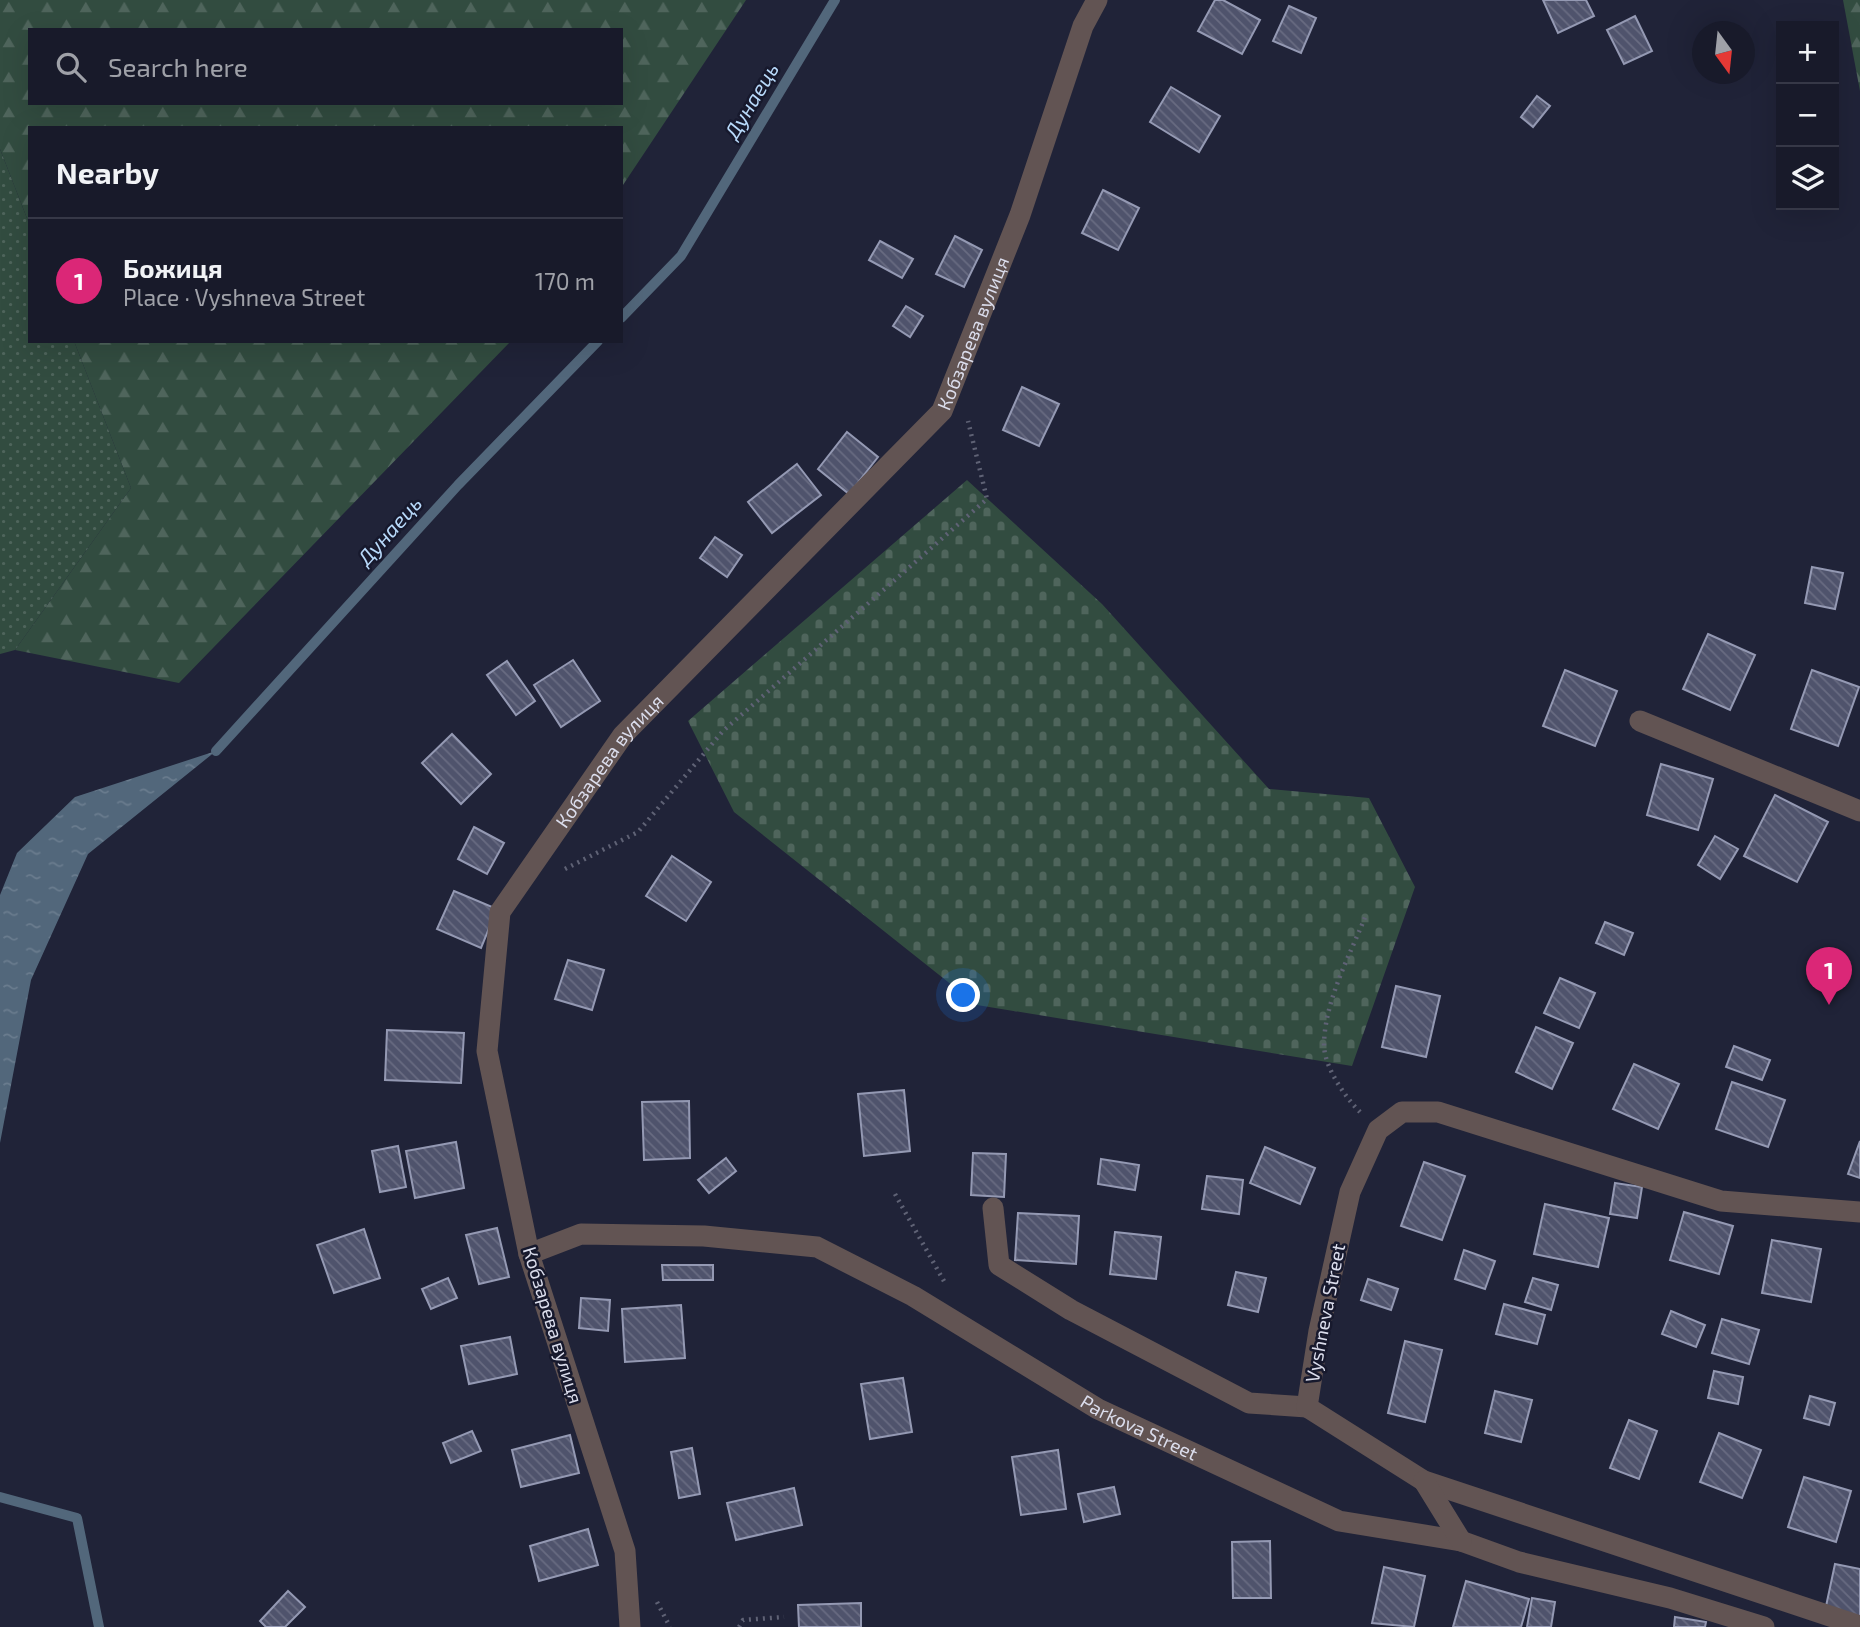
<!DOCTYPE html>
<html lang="en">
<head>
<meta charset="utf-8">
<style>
  :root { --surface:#181a2a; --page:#212332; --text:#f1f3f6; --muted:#9fa1a8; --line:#363847; --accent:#db2777 }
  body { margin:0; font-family:"Exo 2",sans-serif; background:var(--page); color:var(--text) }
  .controls { position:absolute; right:21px; top:21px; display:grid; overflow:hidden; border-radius:0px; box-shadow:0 7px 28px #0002 }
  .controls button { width:63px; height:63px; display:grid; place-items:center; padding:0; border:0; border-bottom:2px solid var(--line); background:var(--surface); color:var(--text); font:35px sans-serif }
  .compass { position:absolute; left:1692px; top:21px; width:63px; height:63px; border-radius:50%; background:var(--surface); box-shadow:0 7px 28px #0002; rotate:165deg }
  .you { position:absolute; left:964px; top:996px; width:24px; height:24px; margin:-18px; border:5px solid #fff; border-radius:50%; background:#1a73e8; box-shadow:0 0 0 10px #1a73e833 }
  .badge { display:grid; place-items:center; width:46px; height:46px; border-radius:50%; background:var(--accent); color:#fff; font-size:23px; font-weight:700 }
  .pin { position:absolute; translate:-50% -58px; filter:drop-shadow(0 2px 4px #0008) }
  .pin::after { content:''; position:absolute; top:37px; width:24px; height:21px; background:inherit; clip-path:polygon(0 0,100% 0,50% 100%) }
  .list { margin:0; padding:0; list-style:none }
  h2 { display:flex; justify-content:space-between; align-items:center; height:91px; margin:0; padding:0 28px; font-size:30px }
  h2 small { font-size:23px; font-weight:400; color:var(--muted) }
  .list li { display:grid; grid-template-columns:46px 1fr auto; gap:21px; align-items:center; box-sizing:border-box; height:126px; padding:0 28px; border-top:2px solid var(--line) }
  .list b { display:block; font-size:26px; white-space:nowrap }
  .list p { margin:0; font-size:23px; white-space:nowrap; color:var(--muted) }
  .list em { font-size:23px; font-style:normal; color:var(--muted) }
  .icon { flex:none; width:38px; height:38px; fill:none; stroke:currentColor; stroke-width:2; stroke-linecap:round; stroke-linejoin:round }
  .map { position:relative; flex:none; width:1860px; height:1627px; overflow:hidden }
  .search { position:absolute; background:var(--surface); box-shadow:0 7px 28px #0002; left:28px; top:28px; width:595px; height:77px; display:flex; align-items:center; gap:18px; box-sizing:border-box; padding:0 24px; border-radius:0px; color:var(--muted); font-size:26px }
  .panel { position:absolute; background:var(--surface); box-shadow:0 7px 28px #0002; left:28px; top:126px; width:595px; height:217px; border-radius:0px }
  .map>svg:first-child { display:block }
</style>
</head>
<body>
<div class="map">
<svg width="1860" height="1627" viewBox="0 0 1860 1627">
  <defs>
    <pattern id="forest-firs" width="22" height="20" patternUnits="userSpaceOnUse" patternTransform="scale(1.75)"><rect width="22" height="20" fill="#324c40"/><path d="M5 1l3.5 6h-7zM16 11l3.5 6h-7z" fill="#4f655c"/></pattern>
    <pattern id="cemetery-stones" width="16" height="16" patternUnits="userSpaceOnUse" patternTransform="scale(1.75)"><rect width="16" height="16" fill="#324c40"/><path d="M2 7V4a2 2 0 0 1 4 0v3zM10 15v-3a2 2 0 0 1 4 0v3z" fill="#4f655c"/></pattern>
    <pattern id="garden-dots" width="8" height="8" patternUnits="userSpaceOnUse" patternTransform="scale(1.75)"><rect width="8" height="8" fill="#324c40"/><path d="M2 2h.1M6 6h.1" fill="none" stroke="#4f655c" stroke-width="1.8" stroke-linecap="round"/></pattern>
    <pattern id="water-ripples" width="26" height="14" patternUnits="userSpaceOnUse" patternTransform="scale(1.75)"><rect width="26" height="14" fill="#52677b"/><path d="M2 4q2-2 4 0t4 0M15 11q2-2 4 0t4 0" fill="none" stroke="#6a7c8e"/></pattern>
    <pattern id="building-back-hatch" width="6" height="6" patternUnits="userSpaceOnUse" patternTransform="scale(1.75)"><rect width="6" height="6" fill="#4f536c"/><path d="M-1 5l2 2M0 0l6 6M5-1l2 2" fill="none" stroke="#686b81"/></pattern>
  </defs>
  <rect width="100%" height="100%" fill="#202338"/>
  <!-- forest -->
  <g fill="url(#forest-firs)" fill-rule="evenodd">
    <path d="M0,0H746L621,188V128H30V226L0,149ZM30,30H621V103H30Z"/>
    <polygon points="1843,0 1860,0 1860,91"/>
    <polygon points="74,341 511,341 179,683 15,650 131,488"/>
  </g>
  <!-- cemetery -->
  <polygon fill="url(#cemetery-stones)" points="967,480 1102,604 1269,789 1369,798 1415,887 1352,1066 977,1005 734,812 688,721"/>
  <!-- garden -->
  <polygon fill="url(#garden-dots)" points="0,149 30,226 30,341 74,341 131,488 15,650 0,654"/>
  <!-- water -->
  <polygon fill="url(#water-ripples)" points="216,751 88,854 31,980 0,1143 0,895 17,853 75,797"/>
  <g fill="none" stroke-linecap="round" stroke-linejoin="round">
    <!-- stream -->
    <g stroke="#52677b" stroke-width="10">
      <polyline points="621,318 681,256 835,0"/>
      <polyline points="216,751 458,485 598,341"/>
      <polyline points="0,1497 77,1518 99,1627"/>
    </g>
  </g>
  <!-- building -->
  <g fill="url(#building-back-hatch)" stroke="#9499b3" stroke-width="2">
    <polygon points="1215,0 1223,0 1260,20 1242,54 1198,31"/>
    <polygon points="1543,0 1586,0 1594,16 1558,33"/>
    <polygon points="1289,6 1316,18 1301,53 1273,41"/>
    <polygon points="1635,16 1652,51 1624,64 1607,30"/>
    <polygon points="1171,87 1220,116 1199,152 1150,122"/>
    <polygon points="1537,96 1550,106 1533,127 1521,117"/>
    <polygon points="1103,190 1139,208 1118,250 1082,233"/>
    <polygon points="955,236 982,250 964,287 936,274"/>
    <polygon points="880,241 913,259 902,278 869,260"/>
    <polygon points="906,306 923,316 910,337 893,326"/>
    <polygon points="1022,387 1059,404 1039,446 1003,430"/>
    <polygon points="847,432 878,457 849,494 818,469"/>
    <polygon points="797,464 821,495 772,533 748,502"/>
    <polygon points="715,537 742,555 727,577 700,558"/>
    <polygon points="1812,567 1843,573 1835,609 1805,603"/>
    <polygon points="1708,634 1755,655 1730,710 1683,689"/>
    <polygon points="573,660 600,701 561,727 534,685"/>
    <polygon points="507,661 535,701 516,715 487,675"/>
    <polygon points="1565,670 1617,691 1595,746 1543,726"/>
    <polygon points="1812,670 1859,687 1838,746 1791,729"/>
    <polygon points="452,734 491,774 461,804 422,763"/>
    <polygon points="1661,764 1713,779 1698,830 1647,815"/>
    <polygon points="1775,795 1828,822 1797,882 1744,856"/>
    <polygon points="474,827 504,843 487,874 458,859"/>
    <polygon points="1715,836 1738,849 1720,879 1698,865"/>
    <polygon points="672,856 711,882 686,921 646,896"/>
    <polygon points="454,891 497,909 481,948 437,929"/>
    <polygon points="1605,922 1633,933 1624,955 1596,943"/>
    <polygon points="568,960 604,970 592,1010 555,999"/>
    <polygon points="1560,978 1595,993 1579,1028 1544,1013"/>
    <polygon points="1396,986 1440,996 1426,1057 1382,1047"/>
    <polygon points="1536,1027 1573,1043 1552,1089 1516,1072"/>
    <polygon points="387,1030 464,1033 461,1083 385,1080"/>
    <polygon points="1734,1046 1770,1060 1762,1080 1726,1067"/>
    <polygon points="1634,1064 1679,1084 1658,1129 1613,1109"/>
    <polygon points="1732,1082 1785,1100 1768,1147 1716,1129"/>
    <polygon points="904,1090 910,1151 864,1156 858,1094"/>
    <polygon points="689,1101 690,1158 644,1160 642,1102"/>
    <polygon points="1860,1141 1860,1178 1848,1174"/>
    <polygon points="456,1142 464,1188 415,1198 406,1151"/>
    <polygon points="398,1146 406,1187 380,1192 372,1151"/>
    <polygon points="1265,1147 1315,1168 1300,1204 1250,1183"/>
    <polygon points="973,1153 1006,1154 1004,1197 971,1195"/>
    <polygon points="726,1158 736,1171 709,1193 698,1180"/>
    <polygon points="1101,1159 1139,1165 1135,1190 1098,1184"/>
    <polygon points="1424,1162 1465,1176 1442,1240 1401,1226"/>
    <polygon points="1207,1176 1243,1180 1239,1214 1202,1209"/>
    <polygon points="1615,1183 1642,1187 1637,1218 1610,1214"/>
    <polygon points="1545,1204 1609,1218 1598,1267 1534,1254"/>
    <polygon points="1684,1212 1733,1226 1719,1274 1670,1260"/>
    <polygon points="1018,1213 1079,1216 1076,1264 1015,1260"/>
    <polygon points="497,1228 509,1277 479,1284 466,1235"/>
    <polygon points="364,1229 380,1278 334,1293 317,1245"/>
    <polygon points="1115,1232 1161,1237 1156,1279 1110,1274"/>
    <polygon points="1772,1240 1821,1249 1811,1302 1762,1293"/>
    <polygon points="1464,1250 1495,1261 1485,1289 1455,1279"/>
    <polygon points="662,1265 713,1265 713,1280 663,1280"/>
    <polygon points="1236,1272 1266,1278 1258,1312 1228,1305"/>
    <polygon points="448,1278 457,1298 431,1309 422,1289"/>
    <polygon points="1533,1278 1558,1285 1551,1310 1525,1302"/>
    <polygon points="1368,1279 1398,1289 1391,1310 1361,1300"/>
    <polygon points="581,1298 610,1300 608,1331 579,1328"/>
    <polygon points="1504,1304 1545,1315 1537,1344 1496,1334"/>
    <polygon points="681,1305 685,1358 625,1362 622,1309"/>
    <polygon points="1671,1311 1705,1325 1696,1347 1662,1334"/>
    <polygon points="1722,1319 1759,1330 1749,1364 1712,1353"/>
    <polygon points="510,1337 517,1374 469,1384 461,1346"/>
    <polygon points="1405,1341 1442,1350 1425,1422 1388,1413"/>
    <polygon points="1714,1371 1743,1377 1738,1404 1708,1398"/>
    <polygon points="903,1378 912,1432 870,1439 861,1384"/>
    <polygon points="1495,1391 1532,1400 1521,1442 1485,1433"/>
    <polygon points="1810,1396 1835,1403 1829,1425 1804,1418"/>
    <polygon points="1629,1420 1657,1431 1639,1479 1610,1468"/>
    <polygon points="472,1431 481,1451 451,1463 443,1443"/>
    <polygon points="1719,1433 1761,1450 1742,1498 1700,1482"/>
    <polygon points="570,1435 579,1473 521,1487 512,1450"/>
    <polygon points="692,1448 700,1494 679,1498 671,1452"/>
    <polygon points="1058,1450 1066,1509 1021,1515 1012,1457"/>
    <polygon points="1804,1477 1851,1491 1836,1542 1788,1527"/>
    <polygon points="1114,1487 1120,1514 1084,1522 1078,1494"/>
    <polygon points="794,1488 802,1525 736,1540 727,1503"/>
    <polygon points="588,1529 598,1565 539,1581 530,1546"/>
    <polygon points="1270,1541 1271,1598 1233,1598 1232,1542"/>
    <polygon points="1835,1564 1860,1569 1860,1619 1825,1611"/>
    <polygon points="1384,1567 1425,1576 1414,1627 1372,1623"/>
    <polygon points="1466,1581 1529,1599 1521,1627 1453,1627"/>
    <polygon points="288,1591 305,1607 285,1627 266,1627 260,1621"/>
    <polygon points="1532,1598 1555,1602 1551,1627 1527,1627"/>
    <polygon points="861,1603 861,1627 799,1627 798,1605"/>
    <polygon points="1675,1617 1706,1622 1705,1627 1674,1627"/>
  </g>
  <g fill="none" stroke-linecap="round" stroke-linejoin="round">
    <!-- path -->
    <g stroke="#5f6275" stroke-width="4.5" stroke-dasharray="2 5" stroke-linecap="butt">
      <polyline points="565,869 638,832 723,731 987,499 968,421"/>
      <path d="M1360,1112C1345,1097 1325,1068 1324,1046C1324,1002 1350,955 1366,915"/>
      <polyline points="895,1194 945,1283"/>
      <polyline points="657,1602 670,1627"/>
      <polyline points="739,1627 743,1620 784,1617"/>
    </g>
    <!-- lane -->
    <polyline stroke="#625453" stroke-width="21" points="993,1208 999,1265 1071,1310 1249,1403 1307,1407"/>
    <!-- street -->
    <g stroke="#625453" stroke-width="21">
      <polyline points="1640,721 1860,811"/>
      <polyline points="1860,1212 1721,1201 1438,1112 1402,1112 1378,1130 1350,1192 1319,1331 1307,1407 1424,1481 1860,1626"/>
      <path id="s1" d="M529,1254L581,1234L704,1236L817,1247L913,1296L1098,1409L1339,1521L1461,1541L1519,1562L1670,1598L1764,1627"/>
      <polyline points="1424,1481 1461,1541"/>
      <path id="s2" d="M630,1627L625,1551L529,1254L487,1051L500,912L623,735L942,411L1020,215L1083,26L1097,0"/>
    </g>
  </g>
  <g text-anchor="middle" stroke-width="5" stroke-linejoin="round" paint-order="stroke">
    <!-- street labels -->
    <g font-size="19" fill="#dbddec" stroke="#17192d">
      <text dy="7" stroke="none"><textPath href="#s2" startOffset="1489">Кобзарева вулиця</textPath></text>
      <text dy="7" stroke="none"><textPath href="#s2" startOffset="922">Кобзарева вулиця</textPath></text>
      <text transform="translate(1325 1313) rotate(-79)" y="7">Vyshneva Street</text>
      <text transform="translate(553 1325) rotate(73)" y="7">Кобзарева вулиця</text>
      <text dy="7" stroke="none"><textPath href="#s1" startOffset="662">Parkova Street</textPath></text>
    </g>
    <!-- water labels -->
    <g font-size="21" font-style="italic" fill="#b8d9fa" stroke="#17192d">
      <text transform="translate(752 101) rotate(-59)" y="7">Дунаець</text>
      <text transform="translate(390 531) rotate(-48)" y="7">Дунаець</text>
    </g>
  </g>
</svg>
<div class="controls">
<button>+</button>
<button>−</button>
<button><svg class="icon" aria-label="layers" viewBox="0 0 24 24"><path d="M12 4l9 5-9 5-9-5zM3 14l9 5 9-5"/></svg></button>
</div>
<svg class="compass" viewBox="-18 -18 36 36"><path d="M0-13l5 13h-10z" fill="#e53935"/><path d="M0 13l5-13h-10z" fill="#9fa1a8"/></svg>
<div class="you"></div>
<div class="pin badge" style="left:1829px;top:1005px">1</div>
<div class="search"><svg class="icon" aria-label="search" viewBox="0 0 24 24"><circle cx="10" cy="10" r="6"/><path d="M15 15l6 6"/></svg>Search here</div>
<section class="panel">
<h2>Nearby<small></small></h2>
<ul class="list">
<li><span class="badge">1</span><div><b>Божиця</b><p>Place · Vyshneva Street</p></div><em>170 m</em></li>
</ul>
</section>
</div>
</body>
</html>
